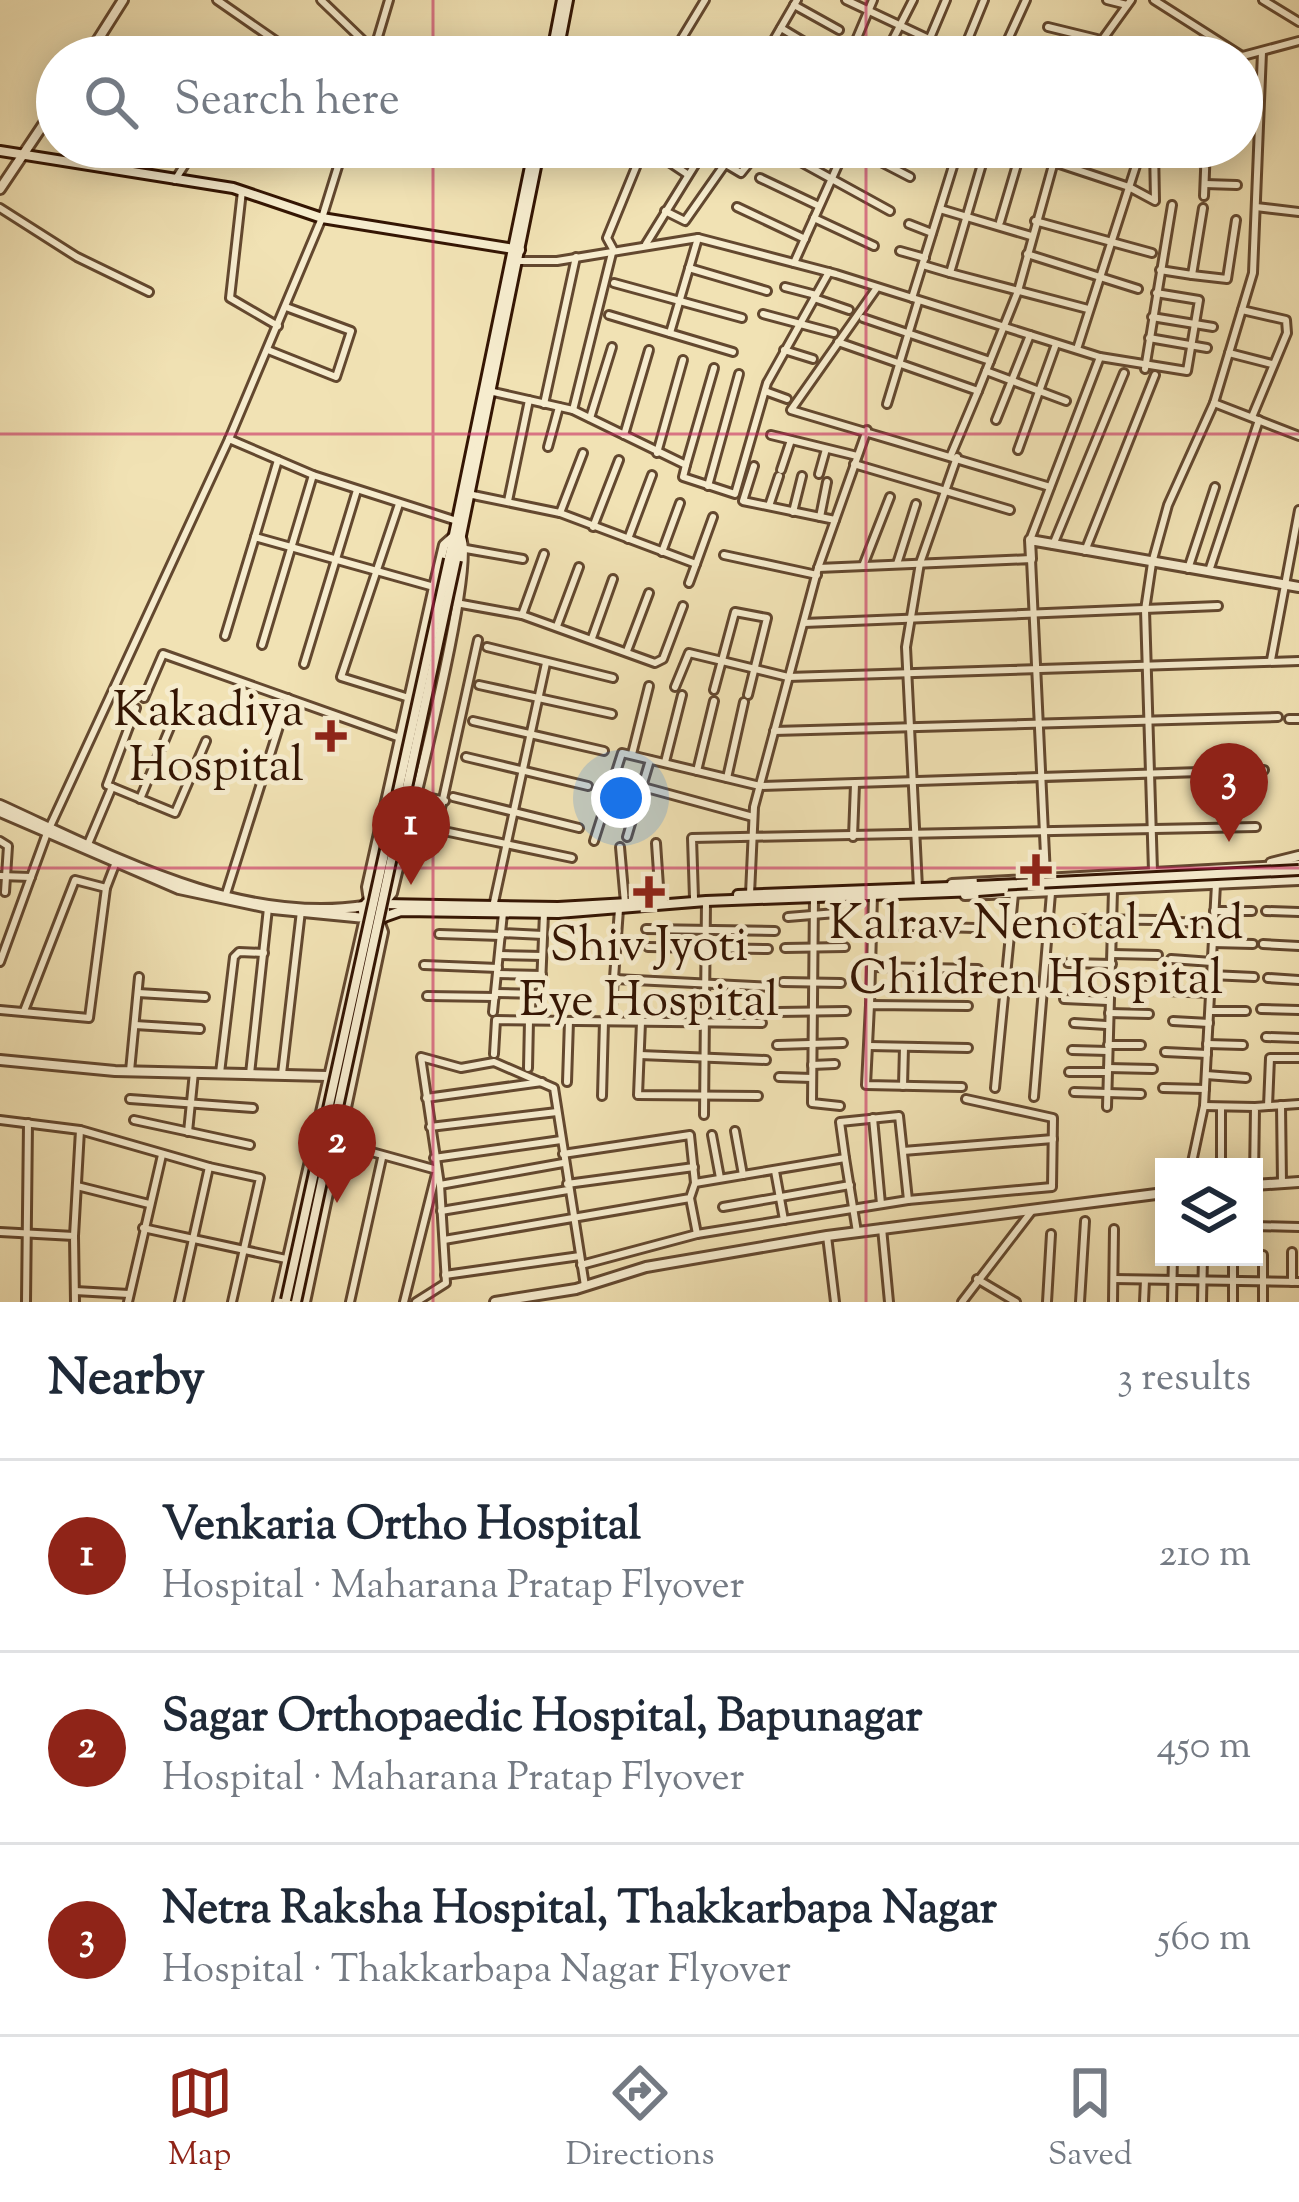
<!DOCTYPE html>
<html lang="en">
<head>
<meta charset="utf-8">
<style>
  :root { --surface:#fff; --page:#f6f6f7; --text:#1f2937; --muted:#747a83; --line:#e0e1e3; --accent:#8f2418 }
  body { margin:0; font-family:"Sorts Mill Goudy",serif; background:var(--page); color:var(--text) }
  .controls { position:absolute; right:36px; bottom:36px; display:grid; overflow:hidden; border-radius:0px; box-shadow:0 6px 30px #0003 }
  .controls button { width:108px; height:108px; display:grid; place-items:center; padding:0; border:0; border-bottom:3px solid var(--line); background:var(--surface); color:var(--text); font:60px sans-serif }
  .you { position:absolute; left:621px; top:798px; width:42px; height:42px; margin:-30px; border:9px solid #fff; border-radius:50%; background:#1a73e8; box-shadow:0 0 0 18px #1a73e833 }
  .badge { display:grid; place-items:center; width:78px; height:78px; border-radius:50%; background:var(--accent); color:#fff; font-size:39px; font-weight:700 }
  .pin { position:absolute; translate:-50% -99px; filter:drop-shadow(0 3px 6px #0008) }
  .pin::after { content:''; position:absolute; top:63px; width:42px; height:36px; background:inherit; clip-path:polygon(0 0,100% 0,50% 100%) }
  .list { margin:0; padding:0; list-style:none }
  h2 { display:flex; justify-content:space-between; align-items:center; height:156px; margin:0; padding:0 48px; font-size:51px }
  h2 small { font-size:39px; font-weight:400; color:var(--muted) }
  .list li { display:grid; grid-template-columns:78px 1fr auto; gap:36px; align-items:center; box-sizing:border-box; height:192px; padding:0 48px; border-top:3px solid var(--line) }
  .list b { display:block; font-size:45px; white-space:nowrap }
  .list p { margin:0; font-size:39px; white-space:nowrap; color:var(--muted) }
  .list em { font-size:39px; font-style:normal; color:var(--muted) }
  .icon { flex:none; width:66px; height:66px; fill:none; stroke:currentColor; stroke-width:2; stroke-linecap:round; stroke-linejoin:round }
  .map { position:relative; flex:none; width:1299px; height:1302px; overflow:hidden }
  .search { position:absolute; background:var(--surface); box-shadow:0 6px 30px #0003; left:36px; right:36px; top:36px; height:132px; display:flex; align-items:center; gap:30px; box-sizing:border-box; padding:0 42px; border-radius:66px; color:var(--muted); font-size:45px }
  .sheet { height:732px; background:var(--surface) }
  nav { display:flex; justify-content:space-around; align-items:center; box-sizing:border-box; height:168px; border-top:3px solid var(--line); background:var(--surface); font-size:33px; color:var(--muted) }
  nav a { display:grid; justify-items:center; gap:6px }
  nav .on { color:var(--accent) }
  .map>svg:first-child { display:block }
</style>
</head>
<body>
<div class="map">
<svg width="1299" height="1302" viewBox="0 0 1299 1302">
  <rect width="100%" height="100%" fill="#f1e2b4"/>
  <filter id="stains"><feTurbulence type="fractalNoise" baseFrequency=".00167" numOctaves="4"/><feColorMatrix values="0 0 0 0 .2 0 0 0 0 .09 0 0 0 0 .02 0 0 0 .5 -.17"/></filter>
  <radialGradient id="worn" r=".72"><stop offset=".6" stop-color="#630" stop-opacity="0"/><stop offset="1" stop-color="#630" stop-opacity=".3"/></radialGradient>
  <g fill="none" stroke-linecap="round" stroke-linejoin="round">
    <!-- minor casing -->
    <g stroke="#63482f" stroke-width="12">
      <g id="minor">
        <polyline points="217,0 299,57"/>
        <polyline points="321,0 374,51"/>
        <polyline points="846,0 967,57"/>
        <polyline points="1107,0 1127,5"/>
        <polyline points="1154,0 1242,56"/>
        <polyline points="1263,0 1299,22"/>
        <polyline points="794,5 839,30"/>
        <polyline points="1048,27 1097,39"/>
        <polyline points="781,28 826,55"/>
        <polyline points="676,48 705,0"/>
        <polyline points="768,49 781,57"/>
        <polyline points="962,54 984,0"/>
        <polyline points="372,57 389,0"/>
        <polyline points="644,57 646,53"/>
        <polyline points="764,57 797,0"/>
        <polyline points="849,57 873,0"/>
        <polyline points="884,57 913,0"/>
        <polyline points="922,57 946,0"/>
        <polyline points="1000,57 1026,0"/>
        <polyline points="1090,57 1131,0"/>
        <polyline points="1239,57 1299,41"/>
        <polyline points="641,147 649,147"/>
        <polyline points="697,147 741,173 762,147"/>
        <polyline points="852,147 910,177"/>
        <polyline points="987,147 950,273 1088,309"/>
        <polyline points="1008,147 1129,187 1155,201 1154,147"/>
        <polyline points="1116,147 1140,154"/>
        <polyline points="779,150 890,211"/>
        <polyline points="669,162 687,174"/>
        <polyline points="760,178 819,206"/>
        <polyline points="175,180 196,147"/>
        <polyline points="1205,184 1237,185"/>
        <polyline points="242,191 230,298 278,326"/>
        <polyline points="1204,196 1206,147"/>
        <polyline points="737,207 805,239"/>
        <polyline points="1256,207 1299,212"/>
        <polyline points="0,208 77,257 149,292"/>
        <polyline points="940,209 1031,236"/>
        <polyline points="665,211 685,221 725,164"/>
        <polyline points="814,218 874,246"/>
        <polyline points="1035,221 1152,253"/>
        <polyline points="1000,222 1021,151"/>
        <polyline points="909,224 932,233"/>
        <polyline points="646,244 706,147"/>
        <polyline points="900,251 925,258"/>
        <polyline points="1027,254 1138,289"/>
        <polyline points="518,261 557,261 698,238 836,274 1100,357 1187,371 1199,300 1156,293"/>
        <polyline points="794,263 846,147"/>
        <polyline points="923,265 950,273"/>
        <polyline points="689,268 767,291"/>
        <polyline points="1160,270 1192,275 1203,208"/>
        <polyline points="1192,275 1227,279 1236,220"/>
        <polyline points="614,283 742,318"/>
        <polyline points="785,287 816,295"/>
        <polyline points="876,289 791,410 1050,487"/>
        <polyline points="814,298 849,310"/>
        <polyline points="912,298 959,147"/>
        <polyline points="1242,310 1286,320 1287,333 1252,417"/>
        <polyline points="763,314 834,333"/>
        <polyline points="609,315 733,352"/>
        <polyline points="1152,317 1213,327"/>
        <polyline points="863,318 990,361"/>
        <polyline points="670,333 698,238"/>
        <polyline points="1149,338 1207,348"/>
        <polyline points="838,342 978,391 951,455"/>
        <polyline points="1077,349 1142,147"/>
        <polyline points="268,350 336,377 351,331 286,307"/>
        <polyline points="784,350 813,359"/>
        <polyline points="1229,353 1272,364"/>
        <polyline points="1145,369 1172,205"/>
        <polyline points="986,371 1066,401"/>
        <polyline points="489,391 573,410 686,465 683,477 735,494 767,383 829,272"/>
        <polyline points="765,391 787,399"/>
        <polyline points="978,391 1018,291 1058,147"/>
        <polyline points="1214,403 1299,436"/>
        <polyline points="544,404 576,257"/>
        <polyline points="887,404 918,302"/>
        <polyline points="573,410 613,249 607,238 636,167"/>
        <polyline points="590,418 612,347"/>
        <polyline points="996,420 1030,335"/>
        <polyline points="624,435 649,350"/>
        <polyline points="771,435 857,456"/>
        <polyline points="229,439 322,218 344,147"/>
        <polyline points="548,447 559,407"/>
        <polyline points="1018,450 1056,344"/>
        <polyline points="657,453 683,360"/>
        <polyline points="854,464 1010,510"/>
        <polyline points="686,465 714,368"/>
        <polyline points="754,466 743,501 835,520"/>
        <polyline points="781,470 791,440"/>
        <polyline points="819,474 826,449"/>
        <polyline points="708,486 739,374"/>
        <polyline points="468,494 560,513 696,564 689,583"/>
        <polyline points="508,501 529,400"/>
        <polyline points="399,504 341,677 409,698"/>
        <polyline points="769,506 779,476"/>
        <polyline points="793,512 802,476"/>
        <polyline points="560,513 583,453"/>
        <polyline points="820,517 827,482"/>
        <polyline points="593,527 619,460"/>
        <polyline points="255,537 278,460"/>
        <polyline points="628,539 652,475"/>
        <polyline points="1030,540 1100,357"/>
        <polyline points="1053,545 1124,373"/>
        <polyline points="466,549 523,559"/>
        <polyline points="1085,551 1155,375"/>
        <polyline points="662,552 680,503"/>
        <polyline points="724,555 817,575"/>
        <polyline points="696,564 713,517"/>
        <polyline points="897,564 916,504"/>
        <polyline points="863,566 890,497"/>
        <polyline points="818,568 1031,559 1046,876"/>
        <polyline points="1188,569 1215,487"/>
        <polyline points="1209,571 1259,420"/>
        <polyline points="456,603 522,615 655,663 663,659 683,606"/>
        <polyline points="522,615 544,554"/>
        <polyline points="804,623 1218,606"/>
        <polyline points="557,626 579,567"/>
        <polyline points="225,636 255,537 434,587"/>
        <polyline points="592,638 613,579"/>
        <polyline points="262,645 313,475"/>
        <polyline points="487,647 613,678"/>
        <polyline points="627,651 649,593"/>
        <polyline points="1271,660 1299,510"/>
        <polyline points="304,664 357,490"/>
        <polyline points="479,685 612,714"/>
        <polyline points="675,687 689,653 788,677 1299,661"/>
        <polyline points="714,690 735,612 767,618 748,695"/>
        <polyline points="144,698 163,654 400,738"/>
        <polyline points="136,708 107,785 175,813 206,741"/>
        <polyline points="1289,719 1299,719"/>
        <polyline points="473,721 604,751"/>
        <polyline points="774,731 1278,717"/>
        <polyline points="632,754 649,686"/>
        <polyline points="466,757 588,786"/>
        <polyline points="665,762 682,695"/>
        <polyline points="697,771 714,701"/>
        <polyline points="727,778 744,702"/>
        <polyline points="643,787 753,817"/>
        <polyline points="414,794 445,801"/>
        <polyline points="453,797 579,828"/>
        <polyline points="140,799 171,725"/>
        <polyline points="444,831 572,858"/>
        <polyline points="627,837 650,760"/>
        <polyline points="853,837 855,784"/>
        <polyline points="0,841 8,846 5,892"/>
        <polyline points="594,841 622,753 760,786 1264,770"/>
        <polyline points="656,843 660,901"/>
        <polyline points="88,844 112,787"/>
        <polyline points="620,847 625,903"/>
        <polyline points="432,849 478,640"/>
        <polyline points="1153,871 1145,610 1152,563 1168,505 1214,403 1253,273 1262,52"/>
        <polyline points="0,876 31,877"/>
        <polyline points="918,888 906,647 920,563 957,457"/>
        <polyline points="226,894 288,698"/>
        <polyline points="750,894 754,807 818,568 867,430"/>
        <polyline points="694,898 692,838 1256,827"/>
        <polyline points="814,898 812,1103 840,1106"/>
        <polyline points="493,907 546,663"/>
        <polyline points="1214,911 1252,911"/>
        <polyline points="1266,911 1299,912"/>
        <polyline points="788,917 836,913"/>
        <polyline points="1073,919 1157,920"/>
        <polyline points="1177,922 1214,923"/>
        <polyline points="873,925 975,928"/>
        <polyline points="646,929 775,931"/>
        <polyline points="501,933 543,935"/>
        <polyline points="439,934 501,936"/>
        <polyline points="1213,943 1253,944"/>
        <polyline points="1263,944 1299,946"/>
        <polyline points="648,947 768,949"/>
        <polyline points="785,948 845,947"/>
        <polyline points="1112,954 1158,955"/>
        <polyline points="499,955 542,956"/>
        <polyline points="1171,959 1212,962"/>
        <polyline points="0,962 47,833 229,439 313,475 460,522"/>
        <polyline points="1068,963 1112,964"/>
        <polyline points="424,965 498,968"/>
        <polyline points="872,967 978,969"/>
        <polyline points="497,974 542,975"/>
        <polyline points="1211,975 1254,977"/>
        <polyline points="1268,978 1299,980"/>
        <polyline points="615,979 772,987"/>
        <polyline points="783,982 841,983"/>
        <polyline points="1111,984 1153,985"/>
        <polyline points="1167,991 1210,993"/>
        <polyline points="138,993 205,997"/>
        <polyline points="496,993 541,994"/>
        <polyline points="427,996 495,997"/>
        <polyline points="1064,999 1108,1001"/>
        <polyline points="870,1005 873,895"/>
        <polyline points="612,1006 619,909"/>
        <polyline points="1261,1009 1299,1010"/>
        <polyline points="0,1010 89,1018 106,888 116,862"/>
        <polyline points="540,1010 544,913"/>
        <polyline points="24,1011 75,880 106,888"/>
        <polyline points="1210,1011 1246,1011"/>
        <polyline points="493,1012 503,913"/>
        <polyline points="778,1012 846,1011"/>
        <polyline points="1109,1013 1149,1014"/>
        <polyline points="1173,1021 1209,1023"/>
        <polyline points="641,1022 638,1095 758,1096"/>
        <polyline points="1074,1023 1106,1025"/>
        <polyline points="135,1025 200,1029"/>
        <polyline points="1266,1037 1299,1038"/>
        <polyline points="1207,1044 1243,1045"/>
        <polyline points="777,1045 843,1043"/>
        <polyline points="1108,1045 1141,1045"/>
        <polyline points="869,1046 968,1048"/>
        <polyline points="1072,1050 1108,1051"/>
        <polyline points="1165,1052 1207,1054"/>
        <polyline points="494,1054 496,1020 762,1023"/>
        <polyline points="640,1055 766,1060"/>
        <polyline points="812,1065 835,1064"/>
        <polyline points="528,1068 529,1020"/>
        <polyline points="1108,1068 1153,1069"/>
        <polyline points="130,1071 139,977"/>
        <polyline points="1069,1072 1107,1072"/>
        <polyline points="220,1073 234,957 239,952 264,953"/>
        <polyline points="250,1074 268,908"/>
        <polyline points="282,1074 301,911"/>
        <polyline points="1206,1075 1246,1078"/>
        <polyline points="779,1077 812,1078"/>
        <polyline points="567,1082 569,1021"/>
        <polyline points="903,1086 904,1047"/>
        <polyline points="962,1087 866,1085 870,1005 968,1006"/>
        <polyline points="995,1088 1014,894"/>
        <polyline points="1163,1088 1205,1089"/>
        <polyline points="1074,1092 1141,1094"/>
        <polyline points="602,1096 604,1021"/>
        <polyline points="1034,1097 1051,893"/>
        <polyline points="426,1098 542,1082"/>
        <polyline points="130,1099 253,1108"/>
        <polyline points="1281,1105 1282,1183"/>
        <polyline points="1204,1106 1255,1107"/>
        <polyline points="1268,1106 1270,1058 1299,1058"/>
        <polyline points="1107,1107 1113,890"/>
        <polyline points="704,1115 706,901"/>
        <polyline points="873,1118 881,1204"/>
        <polyline points="0,1120 80,1130 74,1236"/>
        <polyline points="134,1120 250,1145"/>
        <polyline points="430,1127 557,1112"/>
        <polyline points="80,1130 209,1167 179,1302"/>
        <polyline points="735,1131 743,1175"/>
        <polyline points="188,1132 194,1072"/>
        <polyline points="712,1135 720,1178"/>
        <polyline points="339,1143 437,1170 404,1302"/>
        <polyline points="903,1151 1053,1139"/>
        <polyline points="563,1154 690,1135 695,1183"/>
        <polyline points="434,1158 561,1140"/>
        <polyline points="1221,1163 1221,1108"/>
        <polyline points="209,1167 260,1178 232,1302"/>
        <polyline points="1191,1167 1204,1106 1216,884"/>
        <polyline points="775,1171 784,1220"/>
        <polyline points="1254,1179 1255,1107 1299,1104"/>
        <polyline points="567,1184 694,1167"/>
        <polyline points="440,1185 563,1163"/>
        <polyline points="77,1186 149,1204"/>
        <polyline points="690,1198 697,1234"/>
        <polyline points="908,1200 1052,1187 1053,1118 966,1099"/>
        <polyline points="723,1207 850,1185"/>
        <polyline points="441,1211 568,1190"/>
        <polyline points="1254,1226 1299,1227"/>
        <polyline points="143,1228 286,1259"/>
        <polyline points="882,1228 889,1302"/>
        <polyline points="0,1232 74,1236 75,1302"/>
        <polyline points="827,1236 835,1302"/>
        <polyline points="444,1240 690,1198 695,1183 845,1158 857,1232"/>
        <polyline points="1233,1257 1233,1302"/>
        <polyline points="581,1265 697,1234 908,1200 899,1116 840,1122 845,1158"/>
        <polyline points="445,1275 580,1256"/>
        <polyline points="977,1279 1016,1302"/>
        <polyline points="1114,1279 1299,1282"/>
        <polyline points="1292,1282 1292,1252"/>
        <polyline points="75,1291 129,1294"/>
        <polyline points="26,1302 28,1123"/>
        <polyline points="128,1302 162,1155"/>
        <polyline points="350,1302 382,1158"/>
        <polyline points="416,1302 446,1283 440,1185 421,1057 461,1068 494,1062 554,1088 585,1286"/>
        <polyline points="962,1302 1031,1212"/>
        <polyline points="1047,1302 1051,1234"/>
        <polyline points="1080,1302 1085,1221"/>
        <polyline points="1113,1302 1114,1229"/>
        <polyline points="1144,1302 1145,1280"/>
        <polyline points="1172,1302 1173,1257"/>
        <polyline points="1202,1302 1203,1257"/>
        <polyline points="1263,1302 1263,1255"/>
      </g>
    </g>
    <!-- tertiary casing -->
    <g stroke="#63482f" stroke-width="14">
      <g id="tertiary">
        <polyline points="87,57 123,0"/>
        <polyline points="0,189 57,104"/>
        <polyline points="1031,559 1030,540 1299,587"/>
        <path d="M0,805C110,855 238,925 364,906"/>
        <polyline points="0,812 179,889 273,909 365,918 278,1302"/>
        <polyline points="1271,863 1299,856"/>
        <polyline points="952,884 1299,865"/>
        <polyline points="965,895 1299,880"/>
        <polyline points="369,901 367,887 434,587 444,545 453,537"/>
        <path d="M383,904L392,893C404,841 476,569 461,538"/>
        <polyline points="0,1060 115,1071 327,1076"/>
        <polyline points="1254,1185 1299,1182"/>
        <polyline points="305,1302 383,932 379,921"/>
        <polyline points="495,1302 576,1289 646,1267 827,1236 1164,1193"/>
      </g>
    </g>
    <!-- secondary casing -->
    <g stroke="#341503" stroke-width="14">
      <g id="secondary">
        <polyline points="551,57 562,0"/>
        <polyline points="557,57 568,0"/>
        <polyline points="0,151 233,188 322,218 520,250"/>
        <polyline points="449,559 534,147"/>
        <polyline points="456,560 540,147"/>
        <polyline points="738,895 977,886"/>
        <circle cx="374" cy="911" r="11"/>
        <polyline points="383,904 558,907 663,901"/>
        <polyline points="384,917 401,911 558,913 706,901 978,891"/>
      </g>
    </g>
    <!-- minor -->
    <use href="#minor" stroke="#f6ecce" stroke-width="6"/>
    <!-- tertiary -->
    <use href="#tertiary" stroke="#f6ecce" stroke-width="8"/>
    <!-- secondary -->
    <use href="#secondary" stroke="#f6ecce" stroke-width="8"/>
    <!-- secondary-bridge casing -->
    <g stroke="#341503" stroke-width="14" stroke-linecap="butt">
      <g id="secondary-bridge">
        <polyline points="977,886 1299,870"/>
        <polyline points="978,891 1004,889"/>
        <polyline points="286,1300 449,559"/>
        <polyline points="296,1302 456,560"/>
      </g>
    </g>
    <!-- secondary-bridge -->
    <use href="#secondary-bridge" stroke="#f6ecce" stroke-width="8"/>
  </g>
  <!-- grid -->
  <path fill="none" stroke="#c2185b" stroke-width="3" stroke-opacity="0.55" d="M433,0V57M866,0V57M433,147V1302M866,147V1302M0,434H1299M0,868H1299"/>
  <!-- markers -->
  <g fill="#8f2418" stroke="#f6ecce" stroke-width="4.5">
    <path d="M325 718h12v12h12v12h-12v12h-12v-12h-12v-12h12z"/>
    <path d="M1030 852h12v12h12v12h-12v12h-12v-12h-12v-12h12z"/>
    <path d="M643 874h12v12h12v12h-12v12h-12v-12h-12v-12h12z"/>
  </g>
  <g text-anchor="middle" stroke-width="10" stroke-linejoin="round" paint-order="stroke">
    <!-- poi labels -->
    <g font-size="48" fill="#341503" stroke="#f6ecce">
      <text x="304" y="725" text-anchor="end">Kakadiya<tspan x="304" dy="55">Hospital</tspan></text>
      <text x="1036" y="938">Kalrav Nenotal And<tspan x="1036" dy="55">Children Hospital</tspan></text>
      <text x="649" y="960">Shiv Jyoti<tspan x="649" dy="55">Eye Hospital</tspan></text>
    </g>
  </g>
  <rect width="100%" height="100%" filter="url(#stains)"/>
  <rect width="100%" height="100%" fill="url(#worn)"/>
</svg>
<div class="controls">
<button><svg class="icon" aria-label="layers" viewBox="0 0 24 24"><path d="M12 4l9 5-9 5-9-5zM3 14l9 5 9-5"/></svg></button>
</div>
<div class="you"></div>
<div class="pin badge" style="left:411px;top:885px">1</div>
<div class="pin badge" style="left:337px;top:1203px">2</div>
<div class="pin badge" style="left:1229px;top:842px">3</div>
<div class="search"><svg class="icon" aria-label="search" viewBox="0 0 24 24"><circle cx="10" cy="10" r="6"/><path d="M15 15l6 6"/></svg>Search here</div>
</div>
<section class="sheet">
<h2>Nearby<small>3 results</small></h2>
<ul class="list">
<li><span class="badge">1</span><div><b>Venkaria Ortho Hospital</b><p>Hospital · Maharana Pratap Flyover</p></div><em>210 m</em></li>
<li><span class="badge">2</span><div><b>Sagar Orthopaedic Hospital, Bapunagar</b><p>Hospital · Maharana Pratap Flyover</p></div><em>450 m</em></li>
<li><span class="badge">3</span><div><b>Netra Raksha Hospital, Thakkarbapa Nagar</b><p>Hospital · Thakkarbapa Nagar Flyover</p></div><em>560 m</em></li>
</ul>
</section>
<nav>
<a class="on"><svg class="icon" aria-label="map" viewBox="0 0 24 24"><path d="M3 6l6-2 6 2 6-2v14l-6 2-6-2-6 2zM9 4v14M15 6v14"/></svg>Map</a>
<a><svg class="icon" aria-label="directions" viewBox="0 0 24 24"><path d="M12 3l9 9-9 9-9-9zM9 14v-3h6M13 9l2 2-2 2"/></svg>Directions</a>
<a><svg class="icon" aria-label="saved" viewBox="0 0 24 24"><path d="M7 4h10v16l-5-4-5 4z"/></svg>Saved</a>
</nav>
</body>
</html>
